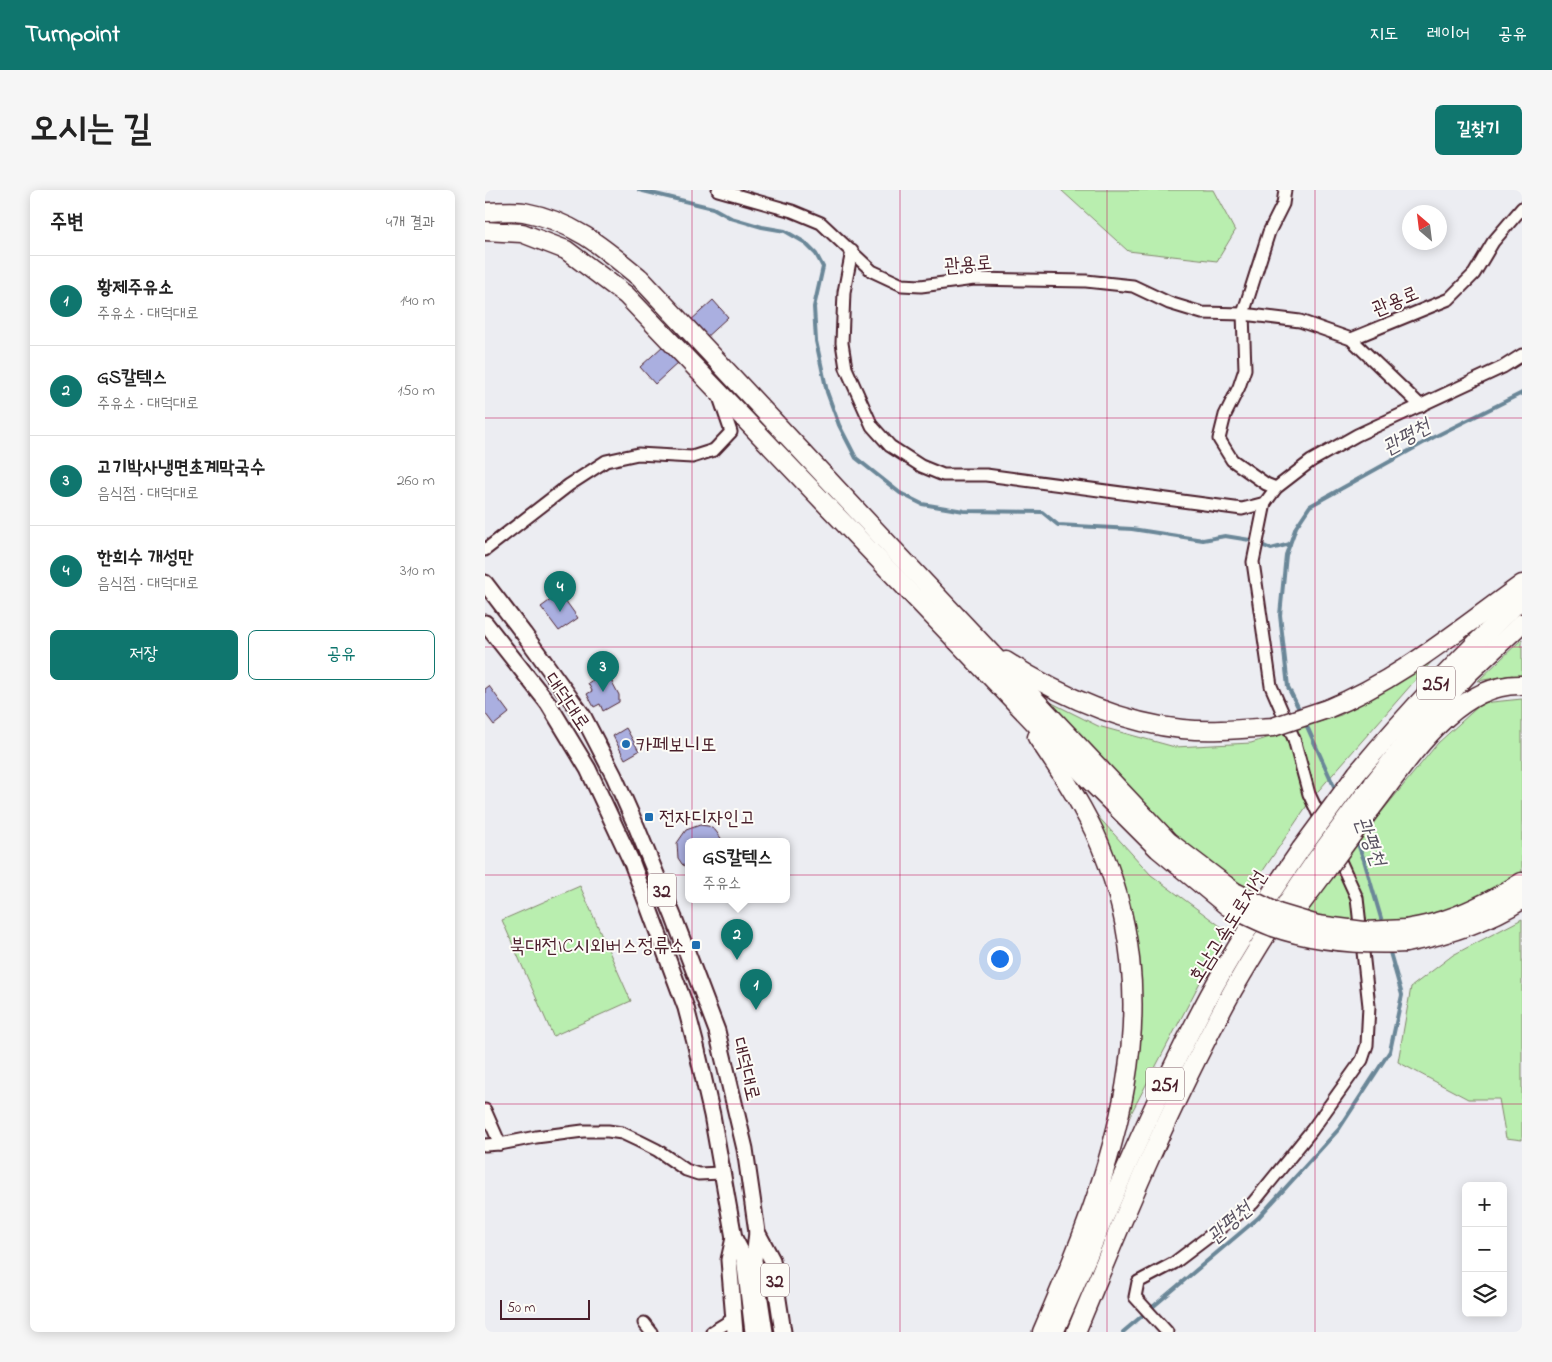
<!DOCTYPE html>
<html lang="ko">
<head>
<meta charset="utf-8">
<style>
  :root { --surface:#fff; --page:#f6f6f6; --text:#222; --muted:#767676; --line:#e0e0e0; --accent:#0f766e }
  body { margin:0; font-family:"Indie Flower","Poor Story",sans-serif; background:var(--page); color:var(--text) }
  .controls { position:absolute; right:15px; bottom:15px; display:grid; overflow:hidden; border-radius:8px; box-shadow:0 2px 12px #0003 }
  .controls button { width:45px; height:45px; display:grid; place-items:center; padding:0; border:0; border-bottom:1px solid var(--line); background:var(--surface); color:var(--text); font:25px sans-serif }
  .compass { position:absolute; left:917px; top:15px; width:45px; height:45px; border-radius:50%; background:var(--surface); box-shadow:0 2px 12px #0003; rotate:332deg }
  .scale { position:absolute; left:15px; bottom:12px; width:90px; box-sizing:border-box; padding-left:5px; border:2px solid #4a1f2b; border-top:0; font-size:14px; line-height:18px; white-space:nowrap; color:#4a1f2b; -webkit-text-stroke:4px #fdfcf7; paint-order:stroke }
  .you { position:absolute; left:514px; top:768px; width:18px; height:18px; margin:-12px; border:4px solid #fff; border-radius:50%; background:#1a73e8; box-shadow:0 0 0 8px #1a73e833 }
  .badge { display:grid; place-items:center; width:32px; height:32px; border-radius:50%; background:var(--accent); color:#fff; font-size:16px; font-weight:700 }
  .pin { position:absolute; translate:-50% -41px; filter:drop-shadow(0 1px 2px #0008) }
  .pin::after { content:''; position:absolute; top:26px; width:18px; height:15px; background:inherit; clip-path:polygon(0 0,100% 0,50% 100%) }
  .popup { position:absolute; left:200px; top:648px; width:105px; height:65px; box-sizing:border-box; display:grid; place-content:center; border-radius:8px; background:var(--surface); filter:drop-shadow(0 1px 4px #0005); font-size:16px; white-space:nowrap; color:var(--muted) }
  .popup b { font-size:19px; color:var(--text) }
  .popup::after { content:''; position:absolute; left:50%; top:100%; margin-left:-10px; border:10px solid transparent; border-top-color:var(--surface) }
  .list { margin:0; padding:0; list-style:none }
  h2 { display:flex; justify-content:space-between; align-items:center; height:65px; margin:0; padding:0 20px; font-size:21px }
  h2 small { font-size:16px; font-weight:400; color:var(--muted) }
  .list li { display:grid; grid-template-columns:32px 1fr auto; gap:15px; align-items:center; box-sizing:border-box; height:90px; padding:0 20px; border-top:1px solid var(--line) }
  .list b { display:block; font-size:19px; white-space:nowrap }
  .list p { margin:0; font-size:16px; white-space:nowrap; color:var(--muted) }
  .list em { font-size:16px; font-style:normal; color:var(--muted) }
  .actions { display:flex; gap:10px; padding:15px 20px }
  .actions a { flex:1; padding:11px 0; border:1px solid var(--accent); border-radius:8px; text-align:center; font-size:18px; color:var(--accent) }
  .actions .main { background:var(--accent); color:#fff }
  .icon { flex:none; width:28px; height:28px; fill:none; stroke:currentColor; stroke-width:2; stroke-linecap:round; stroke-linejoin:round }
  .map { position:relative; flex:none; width:1037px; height:1142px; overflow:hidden; border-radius:8px }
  header { display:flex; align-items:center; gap:30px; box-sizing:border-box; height:70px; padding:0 25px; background:var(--accent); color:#fff }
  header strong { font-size:24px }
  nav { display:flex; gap:28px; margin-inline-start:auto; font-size:18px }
  .intro { display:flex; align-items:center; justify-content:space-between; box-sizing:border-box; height:120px; padding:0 30px }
  h1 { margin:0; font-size:35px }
  .button { padding:12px 22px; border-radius:8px; background:var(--accent); color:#fff; font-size:18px; font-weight:700 }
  main { display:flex; gap:30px; padding:0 30px }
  aside { flex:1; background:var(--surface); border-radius:8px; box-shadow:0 2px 12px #0003 }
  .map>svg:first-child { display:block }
</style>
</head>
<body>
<header>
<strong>Turnpoint</strong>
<nav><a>지도</a><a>레이어</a><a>공유</a></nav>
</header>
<div class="intro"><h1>오시는 길</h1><a class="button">길찾기</a></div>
<main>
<aside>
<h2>주변<small>4개 결과</small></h2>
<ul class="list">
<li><span class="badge">1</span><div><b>황제주유소</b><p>주유소 · 대덕대로</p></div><em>140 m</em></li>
<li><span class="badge">2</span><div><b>GS칼텍스</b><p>주유소 · 대덕대로</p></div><em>150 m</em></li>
<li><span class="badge">3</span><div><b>고기박사냉면초계막국수</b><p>음식점 · 대덕대로</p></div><em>260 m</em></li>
<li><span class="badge">4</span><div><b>한희수 개성만</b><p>음식점 · 대덕대로</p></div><em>310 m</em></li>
</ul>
<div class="actions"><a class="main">저장</a><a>공유</a></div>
</aside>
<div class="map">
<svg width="1037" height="1142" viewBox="0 0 1037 1142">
  <rect width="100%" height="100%" fill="#ecedf2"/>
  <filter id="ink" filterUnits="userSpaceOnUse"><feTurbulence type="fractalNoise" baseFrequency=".02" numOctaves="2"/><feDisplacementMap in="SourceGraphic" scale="10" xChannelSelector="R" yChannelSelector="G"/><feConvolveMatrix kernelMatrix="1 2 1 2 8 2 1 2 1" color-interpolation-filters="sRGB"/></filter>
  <g filter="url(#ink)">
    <!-- green -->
    <g fill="#b9eeaf" stroke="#82866d">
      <polygon points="576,0 728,0 750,41 732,71 643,61"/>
      <polygon points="1037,449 1037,488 1027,485 993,491"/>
      <polygon points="948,470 827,608 765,700 726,675 687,645 553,506 613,536 690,557 766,553 856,525"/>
      <path d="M1037,509V682C1003,704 966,727 925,732C910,734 894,733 879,733L858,669L953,553L997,513Z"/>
      <polygon points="609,622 666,685 742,741 641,933 653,858 655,778 635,694"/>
      <polygon points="851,671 869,709 868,734 811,725"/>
      <polygon points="95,696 146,811 68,846 17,730"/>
      <polygon points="1037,729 1037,950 1021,948 1014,909 983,909 913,872 926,797 968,765"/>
    </g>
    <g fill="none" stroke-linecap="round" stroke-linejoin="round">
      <!-- stream -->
      <g stroke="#6b8798" stroke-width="4">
        <polyline points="154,0 228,18 246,28 277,37 300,41 319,52 331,64 338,77 329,117 331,151 342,202 354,235 371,268 415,303 437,314 479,321 557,322 573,335 647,339 718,350 740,346 765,350 786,359 805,354"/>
        <polyline points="816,523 803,497 795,425 801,365 811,337 825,316 949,247 1037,203"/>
        <polyline points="820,532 852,603"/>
        <polyline points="871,649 879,670 898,735"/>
        <polyline points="638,1142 773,1028 854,939 905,861 917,805 904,759"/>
      </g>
    </g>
    <!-- building -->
    <g fill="#aaafe0" stroke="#4a1f2b">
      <polygon points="228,110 243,127 170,194 155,177"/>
      <polygon points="75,403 93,428 74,441 56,417"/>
      <polygon points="118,484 125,488 134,505 134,512 118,521 115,514 109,517 102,504 107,501 103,493"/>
      <polygon points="4,496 24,523 9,535 0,523 0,499"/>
      <polygon points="141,538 154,561 140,569 128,546"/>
      <polygon points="215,635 223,636 230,640 238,651 203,651 203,679 197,674 193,668 192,653 201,640"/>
    </g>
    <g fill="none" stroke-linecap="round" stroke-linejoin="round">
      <!-- minor casing -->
      <g stroke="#4a1f2b" stroke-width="15">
        <g id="minor">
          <polyline points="233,0 307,21 336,33 387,81 417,95 436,96 489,89 601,91 648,96 684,113 717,123 758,124 815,131 866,149 936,216"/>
          <polyline points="367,61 359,102 357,153 361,178 387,236 405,256 436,276 458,285 501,285 757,319 780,313 791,298 826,271 872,245 1018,177 1037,165"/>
          <polyline points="866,149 964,109 989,84 1008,52 1037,18"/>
          <polyline points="791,298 781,294 747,270 734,249 740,225 754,197 760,179 758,124 784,42 798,14 800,0"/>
          <polyline points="780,313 768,372 786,496 809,549 824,604 839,636"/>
          <polyline points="0,360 84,295 121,271 153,264 207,267 229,260 246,242 234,207"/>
          <polyline points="0,920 15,954"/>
          <polyline points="0,955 15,954 51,947 98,941 123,941 137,943 154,951 172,960 201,980 213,984 237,983"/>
          <polyline points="159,1133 166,1142"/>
          <polyline points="227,1142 248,1129"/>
          <polyline points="682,1142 650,1107 653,1092 689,1073 768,1013 827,940 877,870 882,855 884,816 872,708 851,662"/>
        </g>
      </g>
      <!-- major casing -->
      <g stroke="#4a1f2b" stroke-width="19">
        <g id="major">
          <polyline points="0,393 39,444 98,526 129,586 152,638 189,728 232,841 260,959 272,1042 269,1070 280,1142"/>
          <polyline points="0,433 63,513 103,579 147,673 201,818 211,856 227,925 249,1048 259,1067 268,1142"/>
          <polyline points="272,1042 287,1070 298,1142"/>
          <polyline points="249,1048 244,1070 250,1142"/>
        </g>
      </g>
      <!-- highway casing -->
      <g stroke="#4a1f2b" stroke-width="21">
        <g id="highway">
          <path d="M0,22C12,22 27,20 39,22C88,31 119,58 155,88L394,344L683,651L750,702"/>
          <polyline points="0,41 37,43 81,60 141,105 607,593 673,659 742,716"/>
          <path d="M521,471C574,505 634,532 697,539C727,542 758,539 788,537"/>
          <path d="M842,519C914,490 974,439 1037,394"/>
          <path d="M552,547C573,578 593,608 609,641C690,817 629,976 557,1142"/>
          <path d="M872,583C924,521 978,463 1037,409"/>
          <polyline points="879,605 925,547 985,482 1037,433"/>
          <path d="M886,619C922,573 970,492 1037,495"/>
          <polyline points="810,722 840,682"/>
          <path d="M921,739C931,737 942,735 952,732C982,724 1011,708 1037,692"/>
          <path d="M921,753C962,745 1001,733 1037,710"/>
          <path d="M571,1138C618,1032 662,924 716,821C745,764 780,711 816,659"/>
          <path d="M591,1142C639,1026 687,910 748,800C773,756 801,713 830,671"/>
        </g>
      </g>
      <!-- minor -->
      <use href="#minor" stroke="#fdfcf7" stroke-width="11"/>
      <!-- major -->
      <use href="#major" stroke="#fdfcf7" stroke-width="15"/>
      <!-- highway -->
      <use href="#highway" stroke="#fdfcf7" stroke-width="18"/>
      <!-- highway-bridge casing -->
      <g stroke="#4a1f2b" stroke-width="21" stroke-linecap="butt">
        <g id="highway-bridge">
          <polyline points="788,537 842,519"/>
          <polyline points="816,659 872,583"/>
          <polyline points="830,671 879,605"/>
          <polyline points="840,682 886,619"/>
          <polyline points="750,702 793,723 833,735 879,741 921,739"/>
          <path d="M742,716C757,723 772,731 788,737C831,752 876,755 921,753"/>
        </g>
      </g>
      <!-- highway-bridge -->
      <use href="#highway-bridge" stroke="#fdfcf7" stroke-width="18"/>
    </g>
  </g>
  <!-- grid -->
  <path fill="none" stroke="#c2185b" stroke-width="1" stroke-opacity="0.55" d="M207,0V1142M415,0V1142M622,0V1142M830,0V1142M0,228H1037M0,457H1037M0,685H1037M0,914H1037"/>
  <!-- markers -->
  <g fill="#1f6fb2" stroke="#fdfcf7" stroke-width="2">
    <circle cx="141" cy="554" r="5"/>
    <rect x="159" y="622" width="10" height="10" rx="2.5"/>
    <rect x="206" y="750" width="10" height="10" rx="2.5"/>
  </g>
  <g text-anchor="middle" stroke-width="4" stroke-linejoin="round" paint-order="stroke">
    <!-- shield labels -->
    <g fill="#fdfcf7" stroke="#806168" stroke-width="1">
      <rect x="932" y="476.5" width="38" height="33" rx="4"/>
      <rect x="163" y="683.5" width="28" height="33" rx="4"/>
      <rect x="661" y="877.5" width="38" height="33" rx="4"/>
      <rect x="276" y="1073.5" width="28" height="33" rx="4"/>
    </g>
    <g font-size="19" font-weight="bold" fill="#4a1f2b">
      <text x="951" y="500">251</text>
      <text x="177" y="707">32</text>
      <text x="680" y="901">251</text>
      <text x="290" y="1097">32</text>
    </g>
    <!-- street labels -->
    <g font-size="20" fill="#4a1f2b" stroke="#fdfcf7">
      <text transform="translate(483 73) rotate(-4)" y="7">관용로</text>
      <text transform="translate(910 110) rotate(-22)" y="7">관용로</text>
      <text transform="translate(83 511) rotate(56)" y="7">대덕대로</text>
      <text transform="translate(742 736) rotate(-58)" y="7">호남고속도로지선</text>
      <text transform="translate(262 879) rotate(76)" y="7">대덕대로</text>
    </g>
    <!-- poi labels -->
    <g font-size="20" fill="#4a1f2b" stroke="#fdfcf7" text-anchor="start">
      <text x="151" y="561">카페보니또</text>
      <text x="174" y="634">전자디자인고</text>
      <text x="201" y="762" text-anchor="end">북대전IC시외버스정류소</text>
    </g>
    <!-- water labels -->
    <g font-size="21" font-style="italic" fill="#5a5362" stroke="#fdfcf7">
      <text transform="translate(921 246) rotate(-29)" y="7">관평천</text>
      <text transform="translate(886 651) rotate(69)" y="7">관평천</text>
      <text transform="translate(744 1032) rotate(-41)" y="7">관평천</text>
    </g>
  </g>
</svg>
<div class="controls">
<button>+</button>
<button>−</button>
<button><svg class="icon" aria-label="layers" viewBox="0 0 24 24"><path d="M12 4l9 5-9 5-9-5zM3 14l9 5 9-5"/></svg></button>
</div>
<svg class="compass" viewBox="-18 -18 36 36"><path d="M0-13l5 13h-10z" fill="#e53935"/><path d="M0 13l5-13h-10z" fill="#767676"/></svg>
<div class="scale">50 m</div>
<div class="you"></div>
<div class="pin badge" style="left:271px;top:820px">1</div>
<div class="pin badge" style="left:252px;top:770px">2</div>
<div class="popup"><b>GS칼텍스</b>주유소</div>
<div class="pin badge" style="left:118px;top:502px">3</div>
<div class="pin badge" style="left:75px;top:422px">4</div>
</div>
</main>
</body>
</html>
